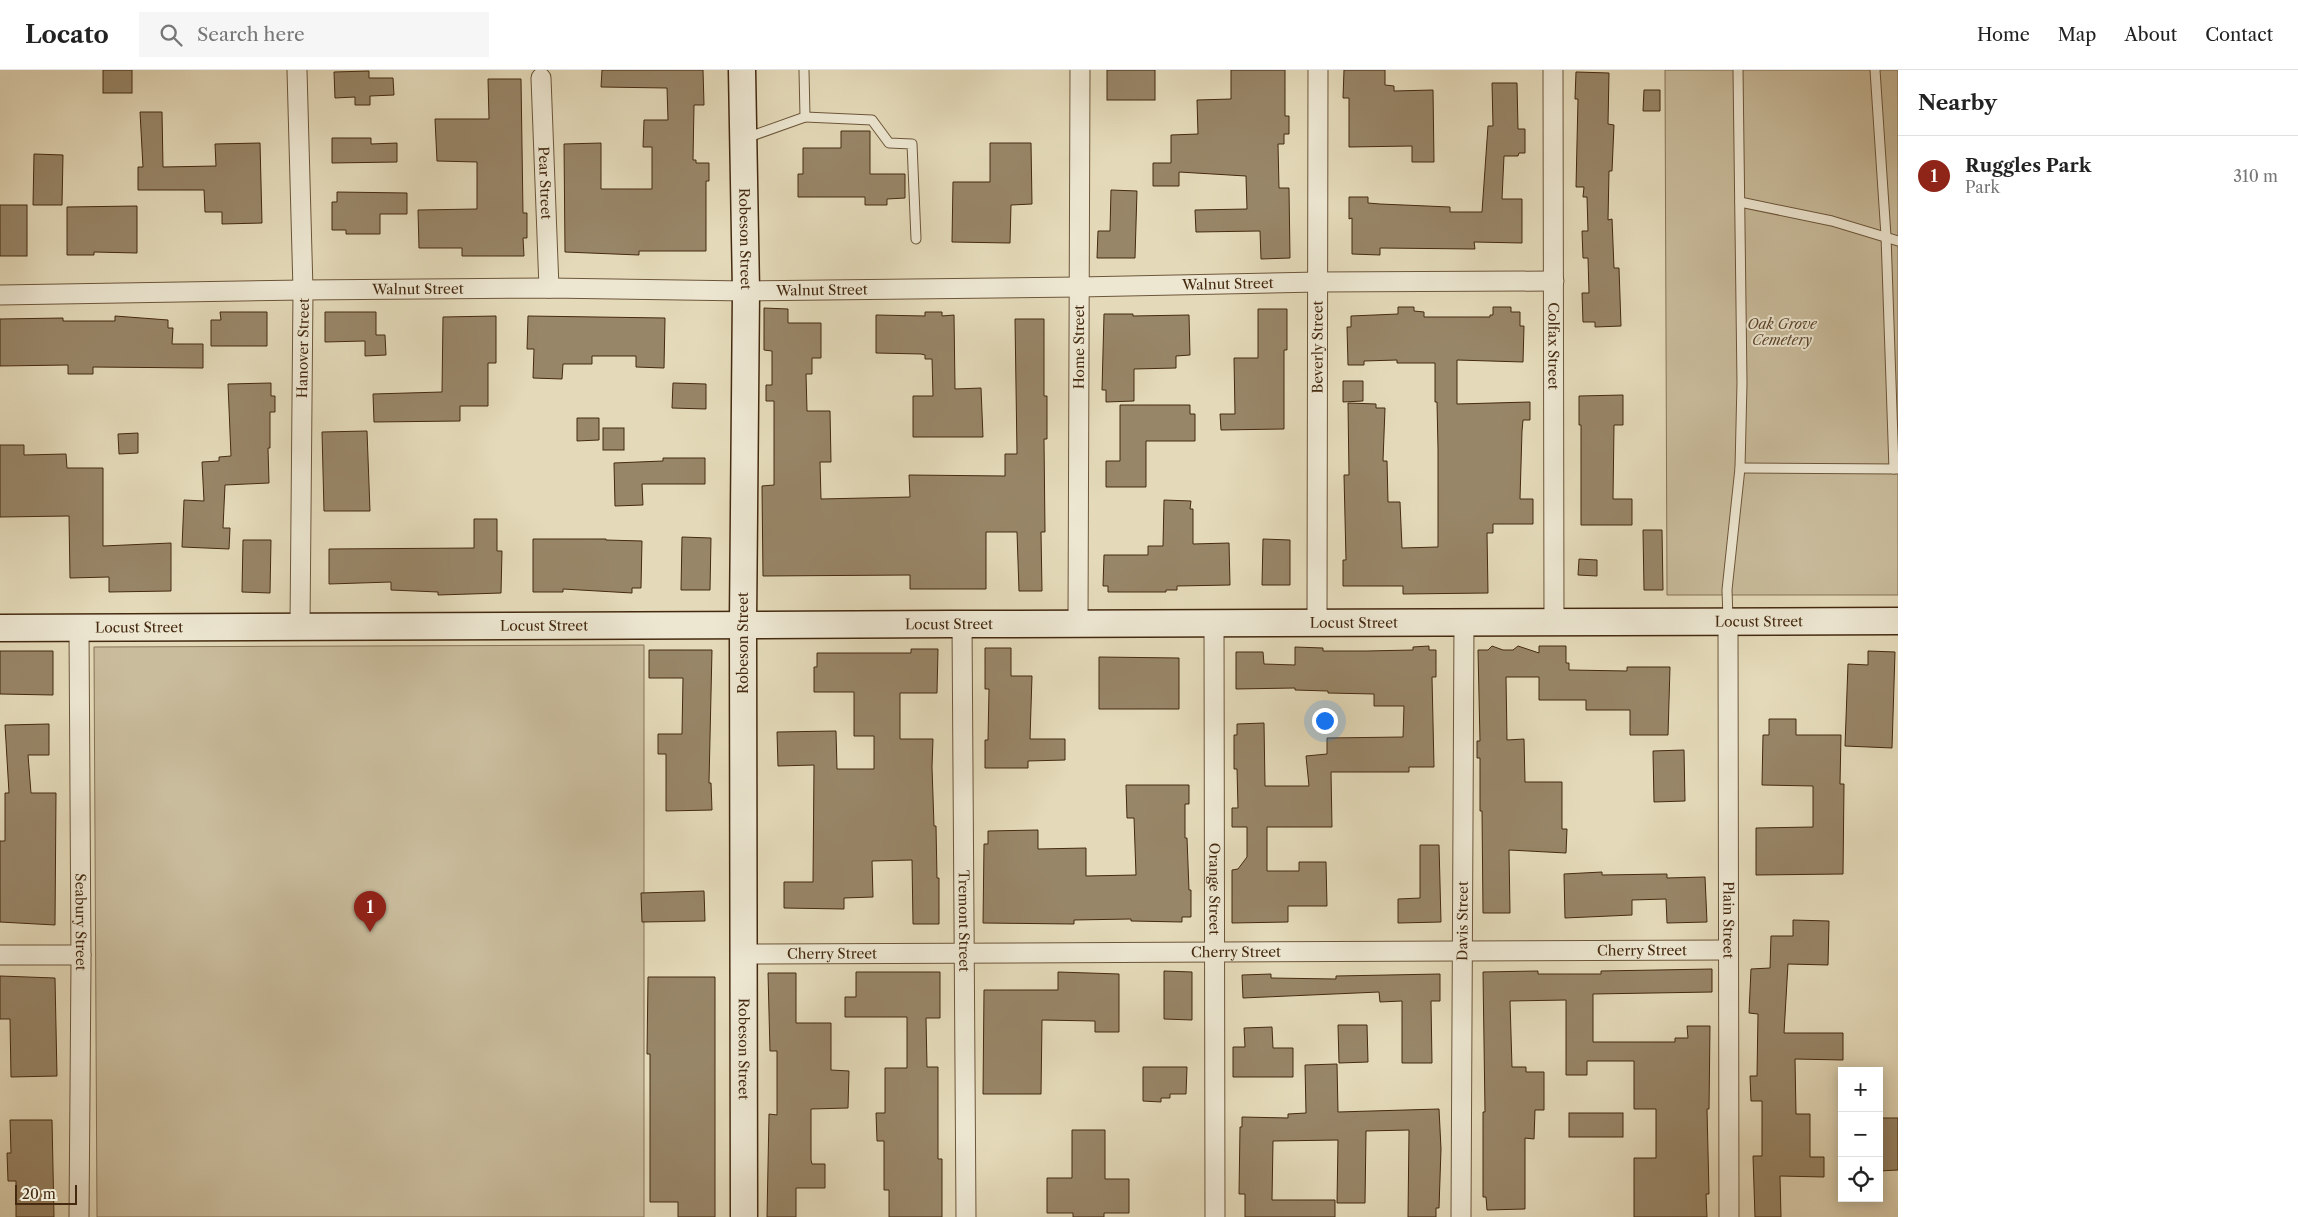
<!DOCTYPE html>
<html lang="en">
<head>
<meta charset="utf-8">
<style>
  :root { --surface:#fff; --page:#f6f6f6; --text:#222; --muted:#767676; --line:#e0e0e0; --accent:#8f2418 }
  body { margin:0; font-family:"Libre Caslon Text",serif; background:var(--page); color:var(--text) }
  .controls { position:absolute; right:15px; bottom:15px; display:grid; overflow:hidden; border-radius:0px; box-shadow:0 2px 12px #0003 }
  .controls button { width:45px; height:45px; display:grid; place-items:center; padding:0; border:0; border-bottom:1px solid var(--line); background:var(--surface); color:var(--text); font:25px sans-serif }
  .scale { position:absolute; left:15px; bottom:12px; width:62px; box-sizing:border-box; padding-left:5px; border:2px solid #452a10; border-top:0; font-size:14px; line-height:18px; white-space:nowrap; color:#452a10; -webkit-text-stroke:4px #ede7d2; paint-order:stroke }
  .you { position:absolute; left:1324px; top:650px; width:18px; height:18px; margin:-12px; border:4px solid #fff; border-radius:50%; background:#1a73e8; box-shadow:0 0 0 8px #1a73e833 }
  .badge { display:grid; place-items:center; width:32px; height:32px; border-radius:50%; background:var(--accent); color:#fff; font-size:16px; font-weight:700 }
  .pin { position:absolute; translate:-50% -41px; filter:drop-shadow(0 1px 2px #0008) }
  .pin::after { content:''; position:absolute; top:26px; width:18px; height:15px; background:inherit; clip-path:polygon(0 0,100% 0,50% 100%) }
  .list { margin:0; padding:0; list-style:none }
  h2 { display:flex; justify-content:space-between; align-items:center; height:65px; margin:0; padding:0 20px; font-size:21px }
  h2 small { font-size:16px; font-weight:400; color:var(--muted) }
  .list li { display:grid; grid-template-columns:32px 1fr auto; gap:15px; align-items:center; box-sizing:border-box; height:80px; padding:0 20px; border-top:1px solid var(--line) }
  .list b { display:block; font-size:19px; white-space:nowrap }
  .list p { margin:0; font-size:16px; white-space:nowrap; color:var(--muted) }
  .list em { font-size:16px; font-style:normal; color:var(--muted) }
  .icon { flex:none; width:28px; height:28px; fill:none; stroke:currentColor; stroke-width:2; stroke-linecap:round; stroke-linejoin:round }
  .map { position:relative; flex:none; width:1898px; height:1147px; overflow:hidden }
  header { display:flex; align-items:center; gap:30px; box-sizing:border-box; height:70px; padding:0 25px; background:var(--surface); border-bottom:1px solid var(--line) }
  header strong { font-size:24px }
  nav { display:flex; gap:28px; margin-inline-start:auto; font-size:18px }
  .search { width:350px; height:45px; background:var(--page); display:flex; align-items:center; gap:12px; box-sizing:border-box; padding:0 18px; border-radius:0px; color:var(--muted); font-size:19px }
  main { display:flex }
  aside { flex:1; background:var(--surface) }
  .map>svg:first-child { display:block }
</style>
</head>
<body>
<header>
<strong>Locato</strong>
<div class="search"><svg class="icon" aria-label="search" viewBox="0 0 24 24"><circle cx="10" cy="10" r="6"/><path d="M15 15l6 6"/></svg>Search here</div>
<nav><a>Home</a><a>Map</a><a>About</a><a>Contact</a></nav>
</header>
<main>
<div class="map">
<svg width="1898" height="1147" viewBox="0 0 1898 1147">
  <rect width="100%" height="100%" fill="#e4dab9"/>
  <filter id="stains"><feTurbulence type="fractalNoise" baseFrequency=".004" numOctaves="4"/><feColorMatrix values="0 0 0 0 .2 0 0 0 0 .09 0 0 0 0 .02 0 0 0 .5 -.17"/></filter>
  <radialGradient id="worn" r=".72"><stop offset=".6" stop-color="#630" stop-opacity="0"/><stop offset="1" stop-color="#630" stop-opacity=".3"/></radialGradient>
  <!-- green -->
  <g fill="#c9bc9c" stroke="#877356">
    <polygon points="1665,0 1898,0 1898,525 1667,525"/>
    <polygon points="644,575 644,1147 97,1147 94,577"/>
  </g>
  <!-- building -->
  <g fill="#988668" stroke="#452a10">
    <rect x="103" y="0" width="29" height="23"/>
    <polygon points="602,0 703,0 704,35 694,35 693,90 696,90 696,93 709,93 709,111 706,111 706,181 639,181 639,185 565,182 564,74 601,73 601,119 652,119 652,77 643,77 644,50 668,50 667,18 601,17"/>
    <rect x="1107" y="0" width="48" height="30"/>
    <polygon points="1231,0 1285,0 1285,46 1289,46 1289,64 1284,64 1284,74 1278,74 1279,118 1289,118 1290,188 1261,189 1260,161 1196,162 1195,140 1247,139 1246,106 1179,102 1179,116 1153,116 1153,93 1171,93 1171,65 1198,64 1197,30 1231,29"/>
    <polygon points="1344,0 1385,0 1385,15 1394,16 1394,21 1433,20 1434,92 1412,92 1412,76 1349,77 1349,28 1343,28"/>
    <polygon points="369,1 369,8 393,8 394,25 370,26 370,35 355,35 355,27 335,28 334,2"/>
    <polygon points="1576,2 1609,3 1608,54 1614,55 1612,101 1609,101 1608,150 1612,149 1614,198 1619,198 1621,256 1595,257 1595,252 1583,252 1582,223 1589,223 1588,188 1583,188 1582,161 1588,161 1587,127 1583,127 1584,117 1576,117 1578,29 1575,29"/>
    <polygon points="488,9 521,9 523,143 527,143 527,168 523,168 524,186 462,186 462,178 419,178 418,140 477,139 477,92 437,91 435,49 489,49"/>
    <polygon points="1492,13 1517,13 1518,59 1525,59 1525,83 1519,83 1518,86 1504,86 1502,129 1522,129 1522,173 1474,172 1475,179 1380,178 1380,185 1352,184 1352,148 1349,149 1349,127 1368,127 1368,133 1380,134 1450,137 1450,142 1482,142 1488,56 1493,56"/>
    <polygon points="1644,20 1660,20 1660,41 1643,41"/>
    <polygon points="140,42 162,42 163,97 216,96 215,74 260,73 262,153 222,154 222,142 205,142 204,120 138,120 138,97 143,97"/>
    <polygon points="841,61 870,61 870,104 905,104 905,128 887,129 887,135 865,135 865,127 798,127 798,104 803,104 803,78 841,78"/>
    <polygon points="332,68 371,68 371,74 397,73 397,92 332,93"/>
    <polygon points="990,73 1031,73 1032,134 1011,135 1010,173 952,172 953,112 990,112"/>
    <polygon points="34,84 63,85 62,135 33,135"/>
    <polygon points="1111,120 1137,121 1135,188 1097,188 1098,161 1110,161"/>
    <polygon points="337,122 407,123 407,144 380,144 380,164 346,164 346,160 332,160 332,132 337,132"/>
    <rect x="0" y="135" width="27" height="51"/>
    <polygon points="137,136 137,183 94,182 94,185 67,185 67,137"/>
    <polygon points="1398,237 1414,237 1414,241 1424,242 1424,247 1490,247 1490,245 1493,245 1493,237 1511,237 1511,242 1520,242 1520,256 1524,256 1523,292 1457,290 1457,334 1530,332 1530,350 1523,350 1522,361 1520,429 1533,429 1533,454 1493,454 1493,463 1487,463 1488,523 1403,524 1403,516 1343,516 1343,490 1346,490 1344,405 1349,405 1348,333 1376,334 1376,338 1385,338 1383,391 1387,391 1388,432 1400,432 1402,478 1438,477 1438,379 1437,332 1435,332 1435,293 1397,293 1397,290 1364,291 1364,295 1348,295 1347,257 1351,257 1351,246 1398,244"/>
    <polygon points="764,238 788,239 788,253 821,253 821,288 812,288 812,304 806,304 807,341 830,341 831,392 820,392 821,429 910,427 909,405 1005,406 1005,384 1017,384 1015,249 1044,249 1044,326 1047,326 1047,369 1044,369 1045,462 1041,462 1042,521 1019,521 1017,462 986,462 986,519 910,519 910,505 763,506 762,416 774,415 774,331 766,331 766,315 772,315 772,281 764,280"/>
    <polygon points="1258,239 1287,239 1287,280 1284,280 1284,359 1221,360 1220,344 1235,344 1234,288 1258,288"/>
    <polygon points="220,242 267,242 267,276 211,276 211,250 221,250"/>
    <polygon points="325,242 376,242 376,265 385,265 386,285 365,286 365,271 325,272"/>
    <polygon points="925,242 942,242 942,246 954,245 955,319 981,318 983,367 913,367 913,326 933,326 932,289 925,289 925,285 921,284 876,283 876,245 925,246"/>
    <polygon points="1104,244 1133,244 1133,246 1189,245 1190,285 1176,286 1176,298 1134,299 1134,331 1106,332 1106,320 1102,320"/>
    <polygon points="115,246 168,250 168,258 173,258 172,274 203,274 203,298 93,297 93,304 68,304 68,295 0,296 0,249 63,248 63,251 115,251"/>
    <polygon points="496,246 496,293 488,293 488,336 460,336 460,351 374,352 373,324 442,322 443,247"/>
    <polygon points="528,246 665,248 664,298 636,297 636,286 592,286 592,294 563,294 562,309 533,308 534,279 527,279"/>
    <polygon points="1343,311 1363,311 1363,331 1343,332"/>
    <polygon points="271,313 271,326 275,326 275,342 270,342 270,378 268,378 269,413 225,415 223,458 230,458 229,479 182,477 184,430 204,431 202,392 219,391 219,387 231,386 228,314"/>
    <polygon points="673,313 706,314 706,339 672,338"/>
    <polygon points="1623,325 1623,355 1614,355 1613,429 1632,429 1632,455 1581,455 1581,355 1579,355 1579,326"/>
    <polygon points="1120,335 1190,335 1190,344 1195,344 1195,371 1146,371 1146,417 1106,417 1106,391 1120,391"/>
    <polygon points="577,348 599,348 599,370 577,371"/>
    <rect x="603" y="358" width="21" height="22"/>
    <polygon points="367,361 370,441 324,441 322,362"/>
    <polygon points="138,363 138,383 119,384 118,364"/>
    <polygon points="0,375 24,375 24,385 66,384 67,398 103,398 103,476 171,473 171,521 109,522 109,507 70,508 69,446 0,447"/>
    <polygon points="663,388 705,388 705,414 642,414 643,435 615,436 614,393 663,391"/>
    <polygon points="1164,430 1191,431 1190,439 1193,439 1193,474 1229,473 1230,515 1177,516 1177,520 1166,520 1166,522 1108,522 1108,516 1103,516 1104,485 1148,485 1148,476 1163,476"/>
    <polygon points="474,449 497,449 497,481 502,481 501,523 438,525 438,522 391,520 391,512 329,514 329,479 474,478"/>
    <polygon points="1643,460 1662,460 1663,520 1644,520"/>
    <polygon points="682,467 711,468 710,520 681,520"/>
    <polygon points="533,469 606,469 606,470 642,471 641,518 632,518 632,523 563,519 563,522 533,522"/>
    <polygon points="1263,469 1290,470 1290,515 1262,515"/>
    <polygon points="243,470 271,470 270,523 242,522"/>
    <polygon points="1579,489 1597,490 1597,506 1578,505"/>
    <polygon points="1429,576 1429,580 1436,580 1436,607 1432,607 1434,697 1409,697 1409,702 1331,702 1332,757 1267,757 1267,801 1299,801 1299,792 1326,792 1327,836 1288,836 1288,852 1232,853 1232,800 1238,799 1247,787 1247,757 1232,757 1232,738 1238,738 1237,699 1234,699 1234,665 1237,665 1237,654 1264,653 1265,716 1309,716 1306,686 1327,684 1327,668 1403,667 1404,636 1374,636 1374,624 1328,623 1328,621 1295,620 1295,618 1236,619 1236,582 1263,582 1264,594 1295,595 1295,577 1323,578 1323,581 1367,581 1413,580 1413,577"/>
    <polygon points="1492,576 1503,580 1513,580 1518,576 1539,583 1539,576 1566,576 1566,593 1569,593 1569,600 1627,601 1627,597 1670,597 1668,665 1630,665 1630,640 1586,640 1586,630 1539,630 1539,607 1506,607 1507,670 1524,669 1525,712 1562,712 1562,759 1567,759 1566,783 1509,780 1510,843 1483,843 1482,741 1480,741 1480,688 1477,688 1477,671 1480,671 1478,580 1488,580"/>
    <polygon points="985,578 1011,578 1011,606 1032,606 1030,669 1065,669 1065,690 1028,691 1028,698 985,698 985,670 988,670 989,619 985,619"/>
    <polygon points="911,579 938,579 937,623 900,623 900,669 933,669 932,697 934,756 936,756 937,808 939,808 939,854 913,854 912,790 872,791 873,827 844,828 844,839 784,838 784,812 813,812 814,695 778,696 777,662 836,661 837,699 874,699 874,666 854,666 854,622 814,622 814,597 817,597 817,583 911,583"/>
    <polygon points="649,580 712,580 709,713 711,713 712,740 666,741 666,684 658,684 658,664 682,664 683,608 649,608"/>
    <polygon points="0,581 53,581 53,625 0,624"/>
    <polygon points="1868,581 1895,582 1892,678 1845,676 1848,594 1868,595"/>
    <polygon points="1099,587 1179,588 1179,639 1099,639"/>
    <polygon points="1769,649 1796,649 1796,665 1841,665 1840,714 1844,714 1843,804 1756,805 1756,758 1813,757 1813,716 1762,715 1763,665 1769,665"/>
    <polygon points="49,654 49,685 28,685 31,723 56,723 55,855 0,852 0,771 5,771 5,723 9,723 5,655"/>
    <polygon points="1684,680 1685,731 1654,732 1653,681"/>
    <polygon points="1126,715 1189,715 1189,734 1185,734 1185,768 1187,768 1189,820 1191,820 1191,847 1182,847 1182,852 1131,851 1131,849 1074,850 1074,854 983,853 984,774 988,774 988,761 1038,760 1038,779 1086,778 1086,806 1136,805 1134,748 1127,748"/>
    <polygon points="1420,775 1439,775 1441,852 1398,853 1398,829 1420,828"/>
    <polygon points="1602,802 1602,805 1667,804 1667,808 1705,807 1707,852 1667,853 1666,829 1632,830 1632,845 1565,848 1564,804"/>
    <polygon points="704,821 705,851 642,852 641,823"/>
    <polygon points="1793,850 1829,851 1828,895 1788,894 1784,963 1843,963 1843,990 1795,989 1796,1044 1810,1044 1810,1087 1824,1087 1824,1107 1780,1106 1781,1147 1755,1147 1753,1086 1762,1086 1762,1031 1751,1031 1750,1006 1757,1006 1758,944 1749,943 1751,899 1770,898 1771,866 1793,866"/>
    <polygon points="1712,899 1712,922 1593,924 1593,972 1675,972 1675,968 1688,968 1687,956 1710,956 1709,1039 1707,1039 1709,1124 1706,1124 1707,1147 1634,1147 1634,1088 1656,1088 1656,1039 1634,1039 1634,991 1587,991 1587,1005 1566,1005 1566,930 1510,931 1512,997 1526,997 1526,1002 1544,1002 1544,1040 1535,1040 1534,1069 1525,1068 1525,1139 1487,1140 1486,1127 1483,1127 1483,1042 1485,1042 1483,902 1538,901 1538,904 1601,904 1601,901"/>
    <polygon points="1164,901 1192,902 1192,950 1164,949"/>
    <polygon points="856,902 940,902 940,948 926,948 927,997 938,997 938,1089 942,1089 942,1147 889,1147 889,1120 884,1120 884,1071 877,1071 876,1043 885,1043 885,998 907,998 907,947 845,947 845,927 856,927"/>
    <polygon points="1058,902 1119,904 1119,962 1095,962 1095,951 1042,950 1041,1024 983,1024 984,920 1058,920"/>
    <polygon points="768,903 796,903 796,953 831,953 831,1000 849,1001 848,1038 811,1039 811,1090 812,1094 825,1094 825,1118 796,1118 796,1147 767,1147 769,1044 777,1045 777,981 770,981"/>
    <polygon points="1271,904 1271,908 1336,909 1336,906 1440,904 1440,931 1431,931 1432,993 1402,993 1402,931 1380,932 1379,922 1243,928 1242,905"/>
    <polygon points="0,906 55,908 57,1006 11,1007 10,949 0,949"/>
    <polygon points="648,907 715,907 715,1147 678,1147 678,1132 650,1132 650,984 647,984"/>
    <polygon points="1338,955 1367,955 1368,992 1339,993"/>
    <polygon points="1272,957 1273,978 1293,978 1293,1007 1233,1007 1233,977 1245,977 1244,958"/>
    <polygon points="1337,994 1338,1042 1439,1039 1441,1079 1439,1138 1436,1138 1436,1147 1408,1147 1409,1060 1366,1061 1365,1133 1337,1133 1338,1070 1273,1071 1272,1130 1335,1130 1335,1147 1245,1147 1245,1124 1239,1124 1240,1057 1242,1057 1242,1047 1288,1048 1288,1044 1306,1043 1305,995"/>
    <polygon points="1143,997 1187,997 1186,1024 1170,1024 1170,1028 1161,1028 1161,1032 1143,1031"/>
    <rect x="1569" y="1043" width="54" height="24"/>
    <polygon points="1879,1048 1898,1048 1898,1100 1879,1101"/>
    <polygon points="10,1050 52,1050 54,1147 16,1147 16,1111 8,1111 7,1083 11,1083"/>
    <polygon points="1072,1060 1105,1060 1105,1109 1129,1109 1129,1143 1104,1143 1104,1147 1073,1147 1073,1143 1047,1143 1047,1108 1072,1108"/>
  </g>
  <g fill="none" stroke-linecap="round" stroke-linejoin="round">
    <!-- lane casing -->
    <g stroke="#6d563a" stroke-width="11">
      <g id="lane">
        <polyline points="1875,0 1886,166 1894,399"/>
        <polyline points="805,47 872,50 889,73 912,74 916,169"/>
        <polyline points="746,68 805,47 804,0"/>
        <polyline points="1740,132 1832,151 1898,171"/>
        <polyline points="1740,398 1898,399"/>
        <polyline points="1728,549 1727,520 1740,398 1742,313 1738,0"/>
      </g>
    </g>
    <!-- street casing -->
    <g stroke="#6d563a" stroke-width="21">
      <g id="street">
        <polyline points="297,0 303,220 300,556"/>
        <path id="s1" d="M1553,0L1554,553"/>
        <path id="s2" d="M541,8L549,218"/>
        <path id="s3" d="M0,225L303,220L549,218L746,221L1079,217L1318,212L1554,211"/>
        <path id="s4" d="M1728,552L1729,1147"/>
        <path id="s5" d="M962,553L966,1147"/>
        <path id="s6" d="M1078,553L1080,0"/>
        <path id="s7" d="M1214,553L1215,1147"/>
        <path id="s8" d="M1317,553L1318,0"/>
        <path id="s9" d="M79,558L81,892L79,1147"/>
        <path id="s10" d="M744,884L1728,880"/>
        <polyline points="0,885 81,885"/>
        <path id="s11" d="M1461,1147L1464,553"/>
      </g>
    </g>
    <!-- secondary casing -->
    <g stroke="#452a10" stroke-width="29">
      <g id="secondary">
        <path id="s12" d="M742,0L746,221L743,553L744,1147"/>
        <path id="s13" d="M0,558C633,555 1265,553 1898,551"/>
      </g>
    </g>
    <!-- lane -->
    <use href="#lane" stroke="#ede7d2" stroke-width="9"/>
    <!-- street -->
    <use href="#street" stroke="#ede7d2" stroke-width="19"/>
    <!-- secondary -->
    <use href="#secondary" stroke="#ede7d2" stroke-width="26"/>
  </g>
  <g text-anchor="middle" stroke-width="4" stroke-linejoin="round" paint-order="stroke">
    <!-- street labels -->
    <g font-size="14" fill="#452a10" stroke="#ede7d2">
      <text dy="5" stroke="none"><textPath href="#s2" startOffset="105">Pear Street</textPath></text>
      <text dy="5" stroke="none"><textPath href="#s12" startOffset="169">Robeson Street</textPath></text>
      <text dy="5" stroke="none"><textPath href="#s3" startOffset="1228">Walnut Street</textPath></text>
      <text dy="5" stroke="none"><textPath href="#s3" startOffset="418">Walnut Street</textPath></text>
      <text dy="5" stroke="none"><textPath href="#s3" startOffset="822">Walnut Street</textPath></text>
      <text dy="5" stroke="none"><textPath href="#s6" startOffset="276">Home Street</textPath></text>
      <text dy="5" stroke="none"><textPath href="#s1" startOffset="276">Colfax Street</textPath></text>
      <text dy="5" stroke="none"><textPath href="#s8" startOffset="276">Beverly Street</textPath></text>
      <text transform="translate(303 278) rotate(-89)" y="5">Hanover Street</text>
      <text dy="5" stroke="none"><textPath href="#s13" startOffset="1759">Locust Street</textPath></text>
      <text dy="5" stroke="none"><textPath href="#s13" startOffset="949">Locust Street</textPath></text>
      <text dy="5" stroke="none"><textPath href="#s13" startOffset="1354">Locust Street</textPath></text>
      <text dy="5" stroke="none"><textPath href="#s13" startOffset="544">Locust Street</textPath></text>
      <text dy="5" stroke="none"><textPath href="#s13" startOffset="139">Locust Street</textPath></text>
      <text transform="translate(743 573) rotate(-90)" y="5">Robeson Street</text>
      <text dy="5" stroke="none"><textPath href="#s7" startOffset="266">Orange Street</textPath></text>
      <text dy="5" stroke="none"><textPath href="#s4" startOffset="298">Plain Street</textPath></text>
      <text dy="5" stroke="none"><textPath href="#s5" startOffset="298">Tremont Street</textPath></text>
      <text dy="5" stroke="none"><textPath href="#s11" startOffset="296">Davis Street</textPath></text>
      <text dy="5" stroke="none"><textPath href="#s9" startOffset="294">Seabury Street</textPath></text>
      <text dy="5" stroke="none"><textPath href="#s10" startOffset="898">Cherry Street</textPath></text>
      <text dy="5" stroke="none"><textPath href="#s10" startOffset="492">Cherry Street</textPath></text>
      <text dy="5" stroke="none"><textPath href="#s10" startOffset="88">Cherry Street</textPath></text>
      <text dy="5" stroke="none"><textPath href="#s12" startOffset="979">Robeson Street</textPath></text>
    </g>
    <!-- park labels -->
    <g font-size="14" font-style="italic" fill="#5f472c" stroke="#ede7d2">
      <text x="1782" y="259">Oak Grove<tspan x="1782" dy="16">Cemetery</tspan></text>
    </g>
  </g>
  <rect width="100%" height="100%" filter="url(#stains)"/>
  <rect width="100%" height="100%" fill="url(#worn)"/>
</svg>
<div class="controls">
<button>+</button>
<button>−</button>
<button><svg class="icon" aria-label="locate" viewBox="0 0 24 24"><circle cx="12" cy="12" r="6"/><path d="M12 2v4M12 18v4M2 12h4M18 12h4"/></svg></button>
</div>
<div class="scale">20 m</div>
<div class="you"></div>
<div class="pin badge" style="left:370px;top:862px">1</div>
</div>
<aside>
<h2>Nearby<small></small></h2>
<ul class="list">
<li><span class="badge">1</span><div><b>Ruggles Park</b><p>Park</p></div><em>310 m</em></li>
</ul>
</aside>
</main>
</body>
</html>
